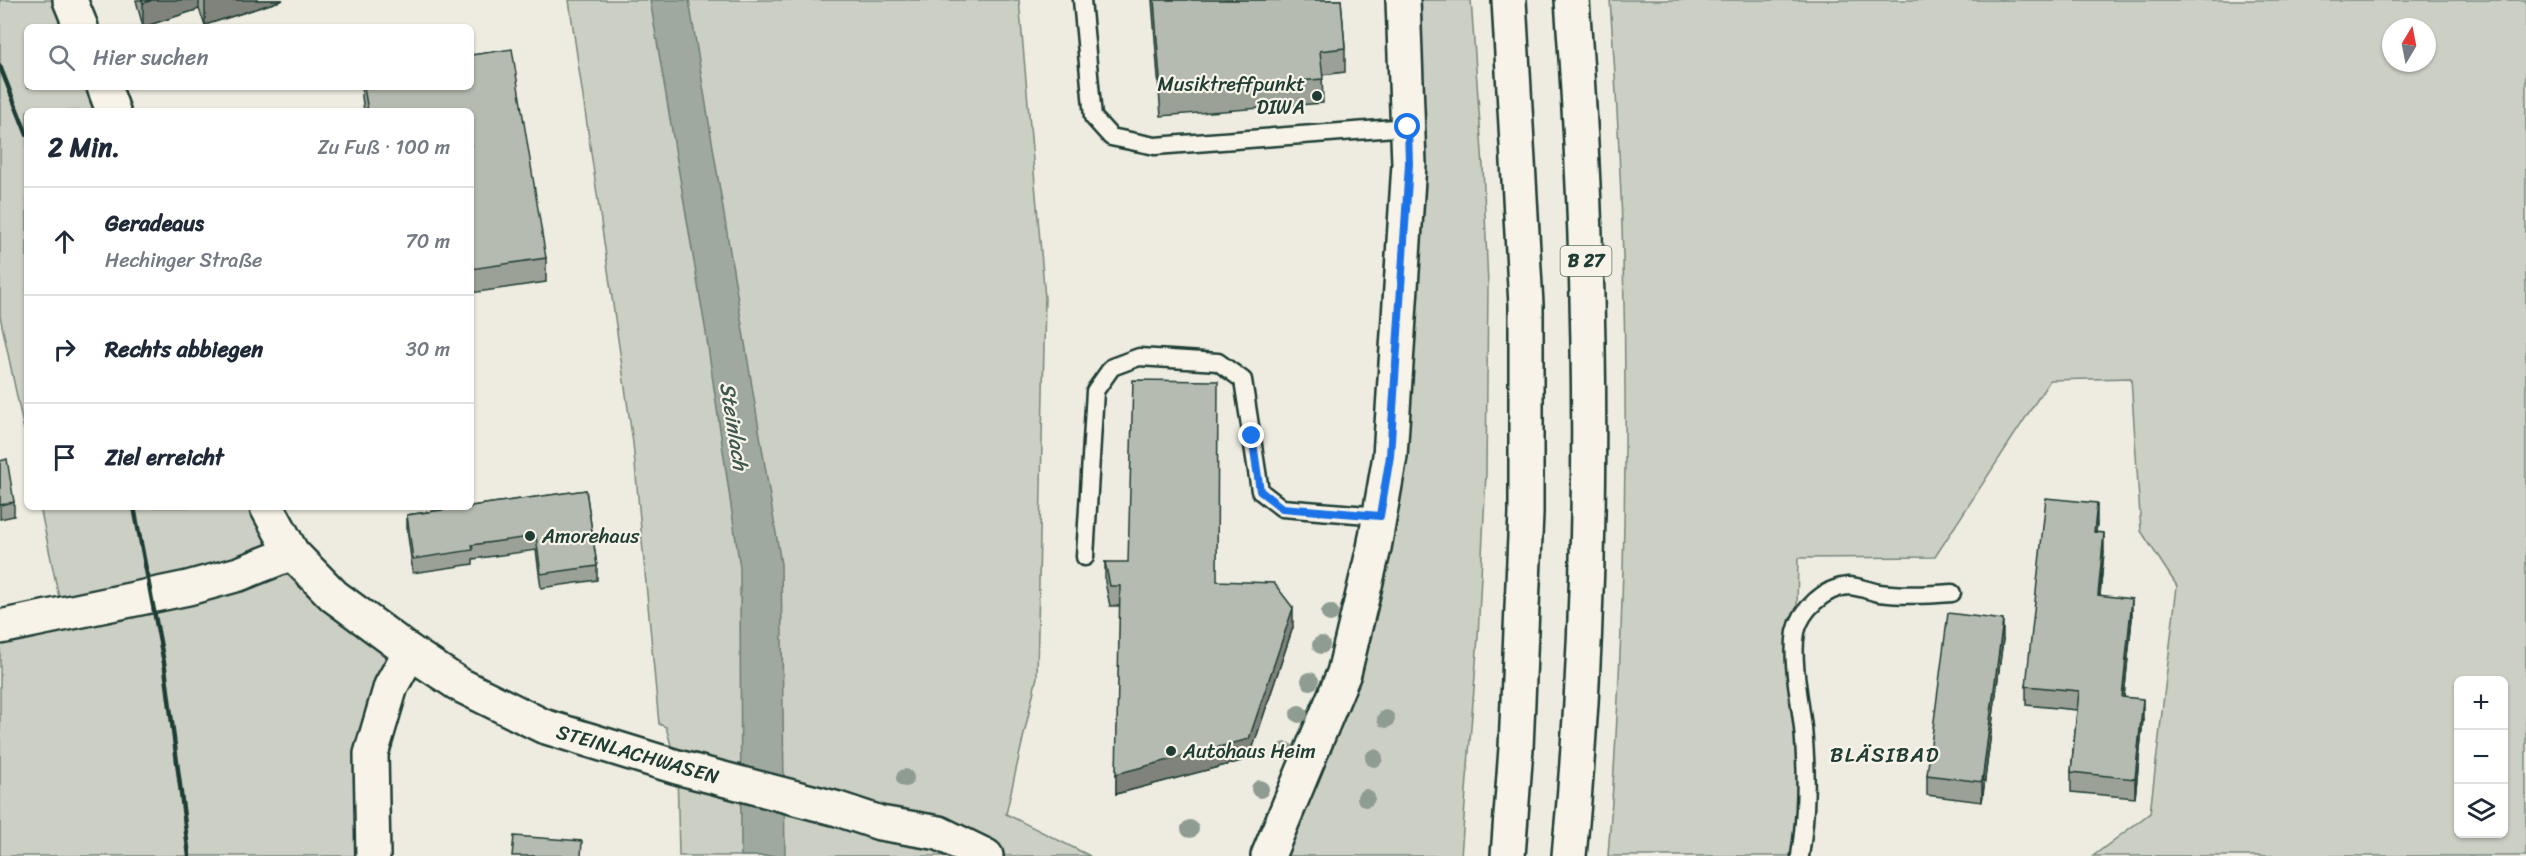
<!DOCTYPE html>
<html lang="de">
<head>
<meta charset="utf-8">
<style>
  :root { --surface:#fff; --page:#f6f6f7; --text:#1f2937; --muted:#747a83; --line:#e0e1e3 }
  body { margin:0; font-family:Sriracha,sans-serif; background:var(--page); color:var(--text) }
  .controls { position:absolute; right:18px; bottom:18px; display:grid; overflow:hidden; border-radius:9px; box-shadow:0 2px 4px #0004 }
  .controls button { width:54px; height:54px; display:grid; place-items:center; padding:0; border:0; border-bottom:2px solid var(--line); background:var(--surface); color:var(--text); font:30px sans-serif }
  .compass { position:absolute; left:2382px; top:18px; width:54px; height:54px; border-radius:50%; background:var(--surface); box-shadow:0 2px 4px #0004; rotate:10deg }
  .stop { position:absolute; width:18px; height:18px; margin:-14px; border:4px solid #1a73e8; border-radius:50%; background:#fff }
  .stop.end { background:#1a73e8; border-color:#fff; box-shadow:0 2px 6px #0008 }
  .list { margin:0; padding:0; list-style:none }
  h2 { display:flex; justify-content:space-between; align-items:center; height:78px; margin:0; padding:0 24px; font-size:26px }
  h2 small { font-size:20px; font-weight:400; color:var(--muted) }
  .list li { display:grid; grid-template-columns:39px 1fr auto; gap:18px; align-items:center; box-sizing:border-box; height:108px; padding:0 24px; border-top:2px solid var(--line) }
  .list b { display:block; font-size:22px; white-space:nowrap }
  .list p { margin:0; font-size:20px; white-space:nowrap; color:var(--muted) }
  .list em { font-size:20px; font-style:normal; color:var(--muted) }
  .icon { flex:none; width:33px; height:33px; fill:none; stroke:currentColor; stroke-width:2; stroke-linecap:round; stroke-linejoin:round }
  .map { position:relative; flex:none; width:2526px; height:856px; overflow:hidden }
  .search { position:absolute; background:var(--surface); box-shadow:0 2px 4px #0004; left:24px; top:24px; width:450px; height:66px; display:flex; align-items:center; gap:15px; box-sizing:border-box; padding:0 21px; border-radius:9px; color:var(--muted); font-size:22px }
  .panel { position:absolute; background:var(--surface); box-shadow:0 2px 4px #0004; left:24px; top:108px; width:450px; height:402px; border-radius:9px }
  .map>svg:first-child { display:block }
</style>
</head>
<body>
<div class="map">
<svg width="2526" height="856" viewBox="0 0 2526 856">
  <rect width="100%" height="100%" fill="#eeece1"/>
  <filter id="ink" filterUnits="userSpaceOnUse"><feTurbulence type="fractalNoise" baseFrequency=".0167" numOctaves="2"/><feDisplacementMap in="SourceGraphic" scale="12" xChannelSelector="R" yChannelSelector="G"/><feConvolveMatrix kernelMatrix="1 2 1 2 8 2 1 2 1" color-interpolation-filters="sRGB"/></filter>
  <g filter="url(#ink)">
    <!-- green -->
    <g fill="#cccfc4" stroke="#76867c" stroke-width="1.5" fill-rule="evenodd">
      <polygon points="0,0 70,0 81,27 27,27 27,87 103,87 113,111 27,111 27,444 0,316"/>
      <polygon points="569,0 1019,0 1045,298 1037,677 1006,814 1090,856 679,856 677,767 666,727 659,724 633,443"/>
      <polygon points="1403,0 1471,0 1483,166 1488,286 1486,474 1478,637 1461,856 1263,856 1374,548"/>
      <path d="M1610,0H2526V856H2093L2150,813L2177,586L2141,531L2131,378L2050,380L1935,557L1798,558L1796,659L1800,856H1608C1630,571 1631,285 1610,0ZM2391,27H2427V63H2391ZM2458,680H2504V834H2458Z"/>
      <polygon points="40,507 267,507 410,652 391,686 373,856 0,856 0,629 61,607"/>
    </g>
    <!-- water -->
    <polygon fill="#9fa99f" stroke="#6c7e74" stroke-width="1.5" points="650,0 689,0 781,564 785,856 741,856 740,568 706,333"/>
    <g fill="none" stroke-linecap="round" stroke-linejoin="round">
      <!-- service casing -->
      <g stroke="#1f3d34" stroke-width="21">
        <g id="service">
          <polyline points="1082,0 1093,117 1111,137 1155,146 1408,127"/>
          <polyline points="1085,557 1095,391 1112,367 1139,357 1218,362 1243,380 1260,491 1282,508 1380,516"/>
          <path d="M1800,856C1807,810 1807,774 1803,728C1800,700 1791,660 1796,632C1801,610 1824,588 1848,586C1858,586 1869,591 1879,593C1903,596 1928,595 1952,593"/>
        </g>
      </g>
      <!-- minor casing -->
      <g stroke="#1f3d34" stroke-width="38">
        <g id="minor">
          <polyline points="0,627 188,588 239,574 292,553"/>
          <polyline points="373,856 371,754 391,686 410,652"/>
          <polyline points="1268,856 1344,673 1374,548 1390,456 1409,164 1403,0"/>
        </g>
      </g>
      <!-- tertiary casing -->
      <g stroke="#1f3d34" stroke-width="38">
        <g id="tertiary">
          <polyline points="70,0 81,27"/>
          <polyline points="104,87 113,111"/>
          <polyline points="267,507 292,553 334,596 410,652 460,685 543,726 677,767 838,809 880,823 939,833 986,856"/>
        </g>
      </g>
      <!-- trunk casing -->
      <g stroke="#1f3d34" stroke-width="38">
        <g id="trunk">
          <polyline points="1508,856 1516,748 1526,513 1526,305 1509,0"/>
          <path d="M1569,856C1597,572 1593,284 1572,0"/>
        </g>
      </g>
      <!-- service -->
      <use href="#service" stroke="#f7f3e8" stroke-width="16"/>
      <!-- minor -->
      <use href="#minor" stroke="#f7f3e8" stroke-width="33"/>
      <!-- tertiary -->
      <use href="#tertiary" stroke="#f7f3e8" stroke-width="33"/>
      <!-- trunk -->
      <use href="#trunk" stroke="#f7f3e8" stroke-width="33"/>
      <!-- rail -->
      <g stroke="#1f3d34" stroke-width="4.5">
        <polyline points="0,66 27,135"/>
        <polyline points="134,507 165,668 189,856"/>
      </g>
    </g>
    <!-- trees -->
    <g fill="#8f9c92">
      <circle cx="1330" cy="613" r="9"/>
      <circle cx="1321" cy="645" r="9"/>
      <circle cx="1310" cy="681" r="9"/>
      <circle cx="1299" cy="714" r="9"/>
      <circle cx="1386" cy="719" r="9"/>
      <circle cx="1286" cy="751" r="9"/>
      <circle cx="1374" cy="758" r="9"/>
      <circle cx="905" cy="778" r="9"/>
      <circle cx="1260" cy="789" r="9"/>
      <circle cx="1366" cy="798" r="9"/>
      <circle cx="1190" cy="829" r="9"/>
    </g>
    <!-- wall -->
    <g fill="#9ca197" stroke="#1f3d34" stroke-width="1.5">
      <polygon points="136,0 283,0 205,25 199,9 143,27"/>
      <polygon points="1152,0 1341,0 1345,48 1345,72 1322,75 1323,103 1161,116"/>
      <polygon points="362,87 471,87 546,258 546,282 471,293 471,111 364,111 362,97"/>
      <polygon points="0,461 14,502 14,516 0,519"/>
      <polygon points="586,490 597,566 597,580 541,588 536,550 473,559 473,564 413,573 407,529 407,515"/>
      <polygon points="2097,523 2096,532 2104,552 2100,595 2132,618 2124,697 2143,719 2135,798 2071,792 2071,772 2077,710 2026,705 2026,686"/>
      <polygon points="1105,562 1217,581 1293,627 1249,759 1116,794 1120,606 1110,606 1105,582"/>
      <polygon points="2003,639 1982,802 1927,795 1927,775"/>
    </g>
    <!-- shaded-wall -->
    <g fill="#7f837b" stroke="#1f3d34" stroke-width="1.5">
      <polygon points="152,0 199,0 199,9 143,27 143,3"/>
      <polygon points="209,0 283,0 205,25 205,1"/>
      <polygon points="2097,503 2097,523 2094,551 2094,532"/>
      <polygon points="2104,533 2104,552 2098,614 2098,595"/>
      <polygon points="2132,599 2132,618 2122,717 2122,697"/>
      <polygon points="1293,608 1293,627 1249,759 1116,794 1116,774"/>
      <polygon points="2003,620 2003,639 1982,802 1982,782"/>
      <polygon points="2143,699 2143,719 2135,798 2135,779"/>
    </g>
    <!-- building -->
    <g fill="#b5bbb0" stroke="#1f3d34" stroke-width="1.5">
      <polygon points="142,0 152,0 143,3"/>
      <polygon points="1154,0 1341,0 1345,48 1320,51 1323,79 1161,92"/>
      <polygon points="512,49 546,258 471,269 471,111 368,111 364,87 471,87 471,55"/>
      <polygon points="1133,380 1218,381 1217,581 1274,583 1293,608 1249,739 1116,774 1120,586 1110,586 1105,562 1128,562"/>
      <polygon points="7,459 14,502 0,505 0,461"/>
      <polygon points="586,490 597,566 541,574 536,536 472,545 473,550 413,559 407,515 463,507 471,507 471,506"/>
      <polygon points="2046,498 2097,503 2094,532 2104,533 2098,595 2132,599 2122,697 2143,699 2135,779 2071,772 2079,691 2026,686"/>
      <polygon points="1948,613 2003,620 1982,782 1927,775"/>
      <polygon points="514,836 582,841 581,856 512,856"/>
    </g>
  </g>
  <g fill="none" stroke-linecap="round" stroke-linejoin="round" filter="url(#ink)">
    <!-- route -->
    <polyline stroke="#1a73e8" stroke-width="8" points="1252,436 1260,491 1282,508 1380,516 1390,456 1409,164 1408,127"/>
  </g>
  <!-- markers -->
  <g fill="#1f3d34" stroke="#f7f3e8" stroke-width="2">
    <circle cx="1317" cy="96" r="6"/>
    <circle cx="530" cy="536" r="6"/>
    <circle cx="1171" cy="751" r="6"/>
  </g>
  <g text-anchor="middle" stroke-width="4.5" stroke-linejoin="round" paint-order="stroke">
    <!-- shield labels -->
    <rect fill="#f7f3e8" stroke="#60746a" stroke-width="1.5" x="1560.5" y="246" width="51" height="30" rx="4.5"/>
    <g font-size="18" font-weight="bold" fill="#1f3d34">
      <text x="1586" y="267">B 27</text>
    </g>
    <!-- poi labels -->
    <g font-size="20" fill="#1f3d34" stroke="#f7f3e8" text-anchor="start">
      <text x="1305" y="91" text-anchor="end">Musiktreffpunkt<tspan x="1305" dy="23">DIWA</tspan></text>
      <text x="542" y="543">Amorehaus</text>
      <text x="1183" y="758">Autohaus Heim</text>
    </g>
    <!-- street labels -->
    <g font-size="20" fill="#1f3d34" stroke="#f7f3e8">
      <text transform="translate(638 754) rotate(16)" y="7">STEINLACHWASEN</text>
    </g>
    <!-- water labels -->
    <g font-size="21" font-style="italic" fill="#3f584f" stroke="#f7f3e8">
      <text transform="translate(734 426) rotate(81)" y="7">Steinlach</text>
    </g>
    <!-- neighbourhood labels -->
    <g font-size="21" letter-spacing="1.5" fill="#1f3d34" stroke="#f7f3e8">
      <text x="1885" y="762">BLÄSIBAD</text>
    </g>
  </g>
</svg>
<div class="controls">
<button>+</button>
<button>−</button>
<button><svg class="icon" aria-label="layers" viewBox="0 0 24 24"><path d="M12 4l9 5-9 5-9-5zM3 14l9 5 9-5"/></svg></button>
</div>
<svg class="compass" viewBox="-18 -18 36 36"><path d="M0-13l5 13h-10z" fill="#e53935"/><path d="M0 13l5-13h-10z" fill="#747a83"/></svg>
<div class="stop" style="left:1408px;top:127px"></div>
<div class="stop end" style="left:1252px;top:436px"></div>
<div class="search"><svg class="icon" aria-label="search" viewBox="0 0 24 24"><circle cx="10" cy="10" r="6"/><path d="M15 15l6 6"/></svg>Hier suchen</div>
<section class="panel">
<h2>2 Min.<small>Zu Fuß · 100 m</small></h2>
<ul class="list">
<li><svg class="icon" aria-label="ahead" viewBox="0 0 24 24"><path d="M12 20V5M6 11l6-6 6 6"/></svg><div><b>Geradeaus</b><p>Hechinger Straße</p></div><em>70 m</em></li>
<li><svg class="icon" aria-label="right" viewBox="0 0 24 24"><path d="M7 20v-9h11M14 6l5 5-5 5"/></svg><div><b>Rechts abbiegen</b></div><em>30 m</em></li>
<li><svg class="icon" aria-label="arrive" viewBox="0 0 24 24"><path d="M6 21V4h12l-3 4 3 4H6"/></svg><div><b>Ziel erreicht</b></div></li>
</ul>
</section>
</div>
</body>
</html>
